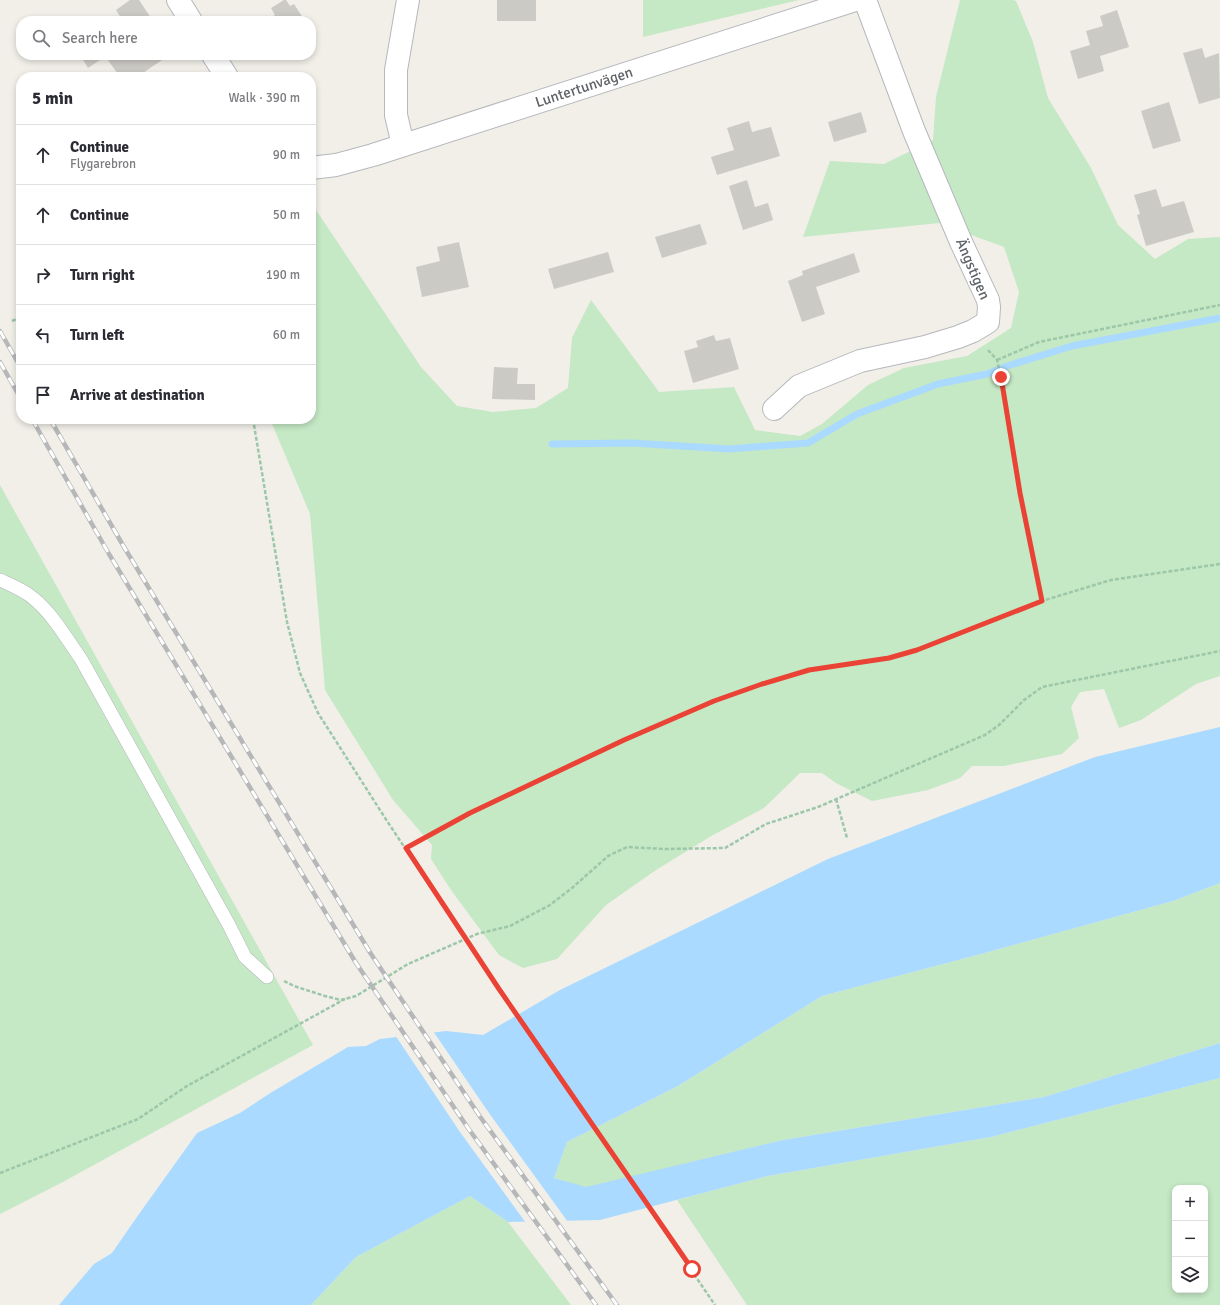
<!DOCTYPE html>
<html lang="en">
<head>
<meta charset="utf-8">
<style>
  :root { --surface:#fff; --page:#f7f7f7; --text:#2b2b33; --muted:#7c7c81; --line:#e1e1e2 }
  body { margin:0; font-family:Signika,sans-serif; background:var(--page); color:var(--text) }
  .controls { position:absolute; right:12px; bottom:12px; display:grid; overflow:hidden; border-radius:8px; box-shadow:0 2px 6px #0003 }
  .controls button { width:36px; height:36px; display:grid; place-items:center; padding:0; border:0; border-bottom:1px solid var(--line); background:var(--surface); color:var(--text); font:20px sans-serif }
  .stop { position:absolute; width:12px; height:12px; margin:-9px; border:3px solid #ea4335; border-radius:50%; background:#fff }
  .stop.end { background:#ea4335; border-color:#fff; box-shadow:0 1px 4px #0008 }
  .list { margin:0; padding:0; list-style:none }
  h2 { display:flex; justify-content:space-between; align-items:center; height:52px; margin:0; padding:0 16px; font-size:17px }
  h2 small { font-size:13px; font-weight:400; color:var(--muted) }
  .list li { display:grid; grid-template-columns:26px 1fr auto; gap:12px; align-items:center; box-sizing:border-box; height:60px; padding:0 16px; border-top:1px solid var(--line) }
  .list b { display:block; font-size:15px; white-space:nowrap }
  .list p { margin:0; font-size:13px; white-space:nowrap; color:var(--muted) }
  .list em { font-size:13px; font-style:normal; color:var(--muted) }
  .icon { flex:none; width:22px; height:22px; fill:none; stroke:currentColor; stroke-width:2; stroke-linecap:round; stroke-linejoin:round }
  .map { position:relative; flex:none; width:1220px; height:1305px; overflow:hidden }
  .search { position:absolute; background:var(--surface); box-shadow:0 2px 6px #0003; left:16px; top:16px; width:300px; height:44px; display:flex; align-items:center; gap:10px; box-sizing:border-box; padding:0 14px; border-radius:16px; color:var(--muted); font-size:15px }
  .panel { position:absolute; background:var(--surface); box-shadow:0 2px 6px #0003; left:16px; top:72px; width:300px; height:352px; border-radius:16px }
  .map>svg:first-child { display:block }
</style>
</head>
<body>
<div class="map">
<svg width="1220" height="1305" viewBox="0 0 1220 1305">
  <rect width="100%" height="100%" fill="#f1efe8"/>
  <!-- green -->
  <g fill="#c5e8c5" fill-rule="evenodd">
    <polygon points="643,0 799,0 643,37"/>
    <polygon points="960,0 1013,0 1016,1 1033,42 1048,98 1091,168 1118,225 1155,259 1188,239 1220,237 1220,676 1196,684 1141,720 1119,728 1104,689 1080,692 1071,707 1079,738 1062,754 1004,766 972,766 960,778 928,790 872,801 836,783 822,773 800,773 764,808 713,835 656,870 606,905 557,959 523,968 499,955 451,890 431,859 432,845 393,800 325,690 310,514 270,419 311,419 311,208 314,207 421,367 457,406 493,412 536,408 568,388 572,338 591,300 659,392 734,387 755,430 800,436 822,424 868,385 904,368 967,356 1011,328 1019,292 1004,247 939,223 803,237 830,161 884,164 933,140 936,97"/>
    <polygon points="0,485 313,1045 59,1184 0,1214"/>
    <polygon points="1220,883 1220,1043 1044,1097 783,1140 586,1188 554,1178 567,1142 678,1086 822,996 981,954 1173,901"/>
    <path d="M1220,1078V1305H747L677,1200L768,1176L991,1137ZM1175,1188H1205V1290H1175Z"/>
    <polygon points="470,1196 508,1222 571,1305 311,1305 356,1257"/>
  </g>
  <!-- water -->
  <polygon fill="#aadaff" points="1220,727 1220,883 1173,901 981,954 822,996 678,1086 567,1142 554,1178 586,1187 783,1140 1044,1097 1220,1043 1220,1078 991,1137 768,1176 600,1220 508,1222 470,1196 356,1257 311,1305 59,1305 94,1264 112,1253 139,1214 197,1133 240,1113 272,1092 348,1047 366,1046 380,1039 446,1031 483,1035 560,990 828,859 1095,757"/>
  <!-- pier -->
  <polygon fill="#f1efe8" points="433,1031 489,1113 568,1222 526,1223 460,1132 395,1035"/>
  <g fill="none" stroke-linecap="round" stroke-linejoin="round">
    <!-- stream -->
    <polyline stroke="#aadaff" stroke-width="7" points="552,444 632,443 729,449 808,443 857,414 938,384 987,374 1007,366 1072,346 1220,318"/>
  </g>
  <!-- building -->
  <g fill="#cccac5">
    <polygon points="130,0 139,0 151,18 146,21 123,21 116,10"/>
    <polygon points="284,0 286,0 290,6 294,4 305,21 265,21 275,15 271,8"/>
    <rect x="497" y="0" width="39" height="21"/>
    <polygon points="1117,10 1129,47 1100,56 1104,71 1078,79 1070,51 1090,45 1086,31 1103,26 1100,16"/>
    <polygon points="1202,48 1205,58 1219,53 1220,98 1199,104 1183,53"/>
    <polygon points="80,55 101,55 103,58 88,68"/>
    <polygon points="106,55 158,55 162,60 137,77 120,77 105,56"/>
    <polygon points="1169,102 1181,141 1153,149 1141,111"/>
    <polygon points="861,112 867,132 834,142 828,122"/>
    <polygon points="749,121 752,132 771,127 780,156 717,175 711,157 734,150 727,128"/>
    <polygon points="747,180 755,207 768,203 773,220 743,230 729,186"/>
    <polygon points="1156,189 1162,207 1184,201 1194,232 1146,246 1137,215 1140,214 1134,195"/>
    <polygon points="700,224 707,244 662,258 655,237"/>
    <polygon points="459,242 469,287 422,297 416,267 440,261 437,247"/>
    <polygon points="608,252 614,272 554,289 548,269"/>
    <polygon points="854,253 860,272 816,287 825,314 802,322 788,281 803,275 802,271"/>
    <polygon points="714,335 716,341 730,338 739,369 693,383 684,351 698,347 696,341"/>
    <polygon points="494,367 518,368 517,384 535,384 535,400 492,399"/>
  </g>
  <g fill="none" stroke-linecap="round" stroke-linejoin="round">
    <!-- service casing -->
    <g stroke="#b5b8bc" stroke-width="14">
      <path id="service" d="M0,580C11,585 24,590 33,598C53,614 66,638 81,659L229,925L245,957L267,977"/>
    </g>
    <!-- minor casing -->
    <g stroke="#b5b8bc" stroke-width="24">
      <g id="minor">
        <polyline points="178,0 191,21"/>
        <polyline points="213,55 227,77"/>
        <polyline points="403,145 396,115 396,70 408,0"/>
        <polyline points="311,168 336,165 373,155 855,0"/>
        <polyline points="774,409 799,386 860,361 925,347 958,337 973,331 988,322 989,307 988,300 961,242 914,131 865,0"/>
      </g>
    </g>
    <!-- path -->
    <g stroke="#9cc7a9" stroke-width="2.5" stroke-dasharray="4 2" stroke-linecap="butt">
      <polyline points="12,321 21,317"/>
      <polyline points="988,350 997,360 1001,377 1020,493 1042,601"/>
      <polyline points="997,360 1039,342 1220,305"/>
      <polyline points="253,419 287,622 300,673 318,713 387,821 466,940 715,1305"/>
      <polyline points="836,799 847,838"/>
      <polyline points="406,848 470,813 624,740 714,701 762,684 809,670 889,659 917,650 1042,601 1111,580 1220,564"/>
      <polyline points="284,981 294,986 325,996 341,1000 356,996 408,964 477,934 510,926 550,905 572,888 608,856 627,847 664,849 725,848 766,824 818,807 985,735 999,725 1024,700 1042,687 1220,651"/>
      <polyline points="0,1173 138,1119 187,1086 345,999"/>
    </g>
    <!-- service -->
    <use href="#service" stroke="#fff" stroke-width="13"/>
    <!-- minor -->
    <use href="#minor" stroke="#fff" stroke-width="22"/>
    <!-- rail casing -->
    <g stroke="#b6b7b8" stroke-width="4.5">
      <g id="rail">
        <polyline points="0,331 21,368"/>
        <polyline points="0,362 21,399"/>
        <polyline points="32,419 109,554 356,963 468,1128 596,1305"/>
        <polyline points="50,419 124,547 371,954 481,1118 617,1305"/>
      </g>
    </g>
    <!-- rail -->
    <use href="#rail" stroke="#fff" stroke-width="3" stroke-dasharray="9" stroke-linecap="butt"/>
  </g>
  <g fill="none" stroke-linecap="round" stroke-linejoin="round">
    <!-- route -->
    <polyline stroke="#ea4335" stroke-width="5" points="692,1269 499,989 406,848 470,813 624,740 714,701 762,684 809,670 889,658 917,650 1042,601 1020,493 1001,377"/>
  </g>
  <g text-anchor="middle" stroke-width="3.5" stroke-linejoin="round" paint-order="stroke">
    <!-- street labels -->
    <g font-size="15" fill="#5f6368" stroke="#fff">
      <text transform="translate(584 87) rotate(-18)" y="5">Luntertunvägen</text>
      <text transform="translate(973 269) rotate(67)" y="5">Ängstigen</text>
    </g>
  </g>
</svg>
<div class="controls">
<button>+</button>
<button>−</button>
<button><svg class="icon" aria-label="layers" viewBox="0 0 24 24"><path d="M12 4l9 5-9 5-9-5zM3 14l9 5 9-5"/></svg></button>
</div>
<div class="stop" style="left:692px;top:1269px"></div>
<div class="stop end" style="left:1001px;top:377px"></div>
<div class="search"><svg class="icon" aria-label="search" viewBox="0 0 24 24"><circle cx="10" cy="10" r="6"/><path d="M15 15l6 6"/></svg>Search here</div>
<section class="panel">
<h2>5 min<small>Walk · 390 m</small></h2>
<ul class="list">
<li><svg class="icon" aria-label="ahead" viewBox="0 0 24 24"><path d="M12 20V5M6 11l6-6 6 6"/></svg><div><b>Continue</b><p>Flygarebron</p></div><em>90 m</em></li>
<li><svg class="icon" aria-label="ahead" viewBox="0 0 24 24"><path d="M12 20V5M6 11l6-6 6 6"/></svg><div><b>Continue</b></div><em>50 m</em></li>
<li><svg class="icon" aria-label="right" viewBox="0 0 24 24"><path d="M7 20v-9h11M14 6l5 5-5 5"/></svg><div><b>Turn right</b></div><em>190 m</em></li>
<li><svg class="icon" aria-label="left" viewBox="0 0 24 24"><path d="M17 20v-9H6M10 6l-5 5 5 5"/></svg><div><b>Turn left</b></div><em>60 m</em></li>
<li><svg class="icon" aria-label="arrive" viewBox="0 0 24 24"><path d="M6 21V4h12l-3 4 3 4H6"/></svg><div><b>Arrive at destination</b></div></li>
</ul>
</section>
</div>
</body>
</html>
